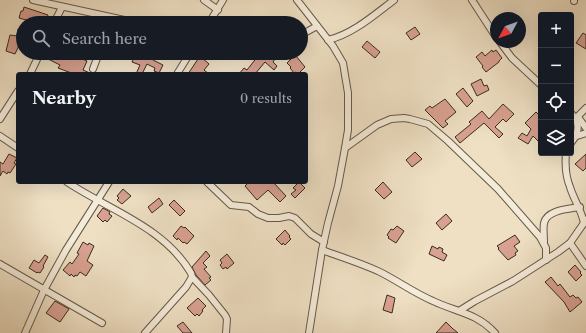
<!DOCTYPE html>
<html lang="en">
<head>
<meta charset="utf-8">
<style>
  :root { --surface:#171b24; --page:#20242c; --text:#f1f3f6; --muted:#9ea1a6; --line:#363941 }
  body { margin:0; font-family:"Libre Caslon Text",serif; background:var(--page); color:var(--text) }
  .controls { position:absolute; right:12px; top:12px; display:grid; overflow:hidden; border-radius:4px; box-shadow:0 4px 16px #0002 }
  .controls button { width:36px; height:36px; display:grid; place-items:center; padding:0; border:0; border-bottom:1px solid var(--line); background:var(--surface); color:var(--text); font:20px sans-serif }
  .compass { position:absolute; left:490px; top:12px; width:36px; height:36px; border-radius:50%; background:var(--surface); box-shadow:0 4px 16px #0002; rotate:229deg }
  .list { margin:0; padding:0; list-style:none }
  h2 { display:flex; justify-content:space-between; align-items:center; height:52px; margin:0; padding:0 16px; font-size:17px }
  h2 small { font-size:13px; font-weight:400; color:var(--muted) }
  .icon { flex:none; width:22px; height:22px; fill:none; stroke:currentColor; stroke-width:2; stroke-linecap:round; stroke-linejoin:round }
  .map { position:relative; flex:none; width:586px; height:333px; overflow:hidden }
  .search { position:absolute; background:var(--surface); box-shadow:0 4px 16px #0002; left:16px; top:16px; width:292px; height:44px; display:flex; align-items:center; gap:10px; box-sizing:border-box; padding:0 14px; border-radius:22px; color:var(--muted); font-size:15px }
  .panel { position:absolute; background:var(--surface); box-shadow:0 4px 16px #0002; left:16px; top:72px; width:292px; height:112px; border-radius:4px }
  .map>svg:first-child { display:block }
</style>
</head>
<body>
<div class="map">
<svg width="586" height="333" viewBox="0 0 586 333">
  <rect width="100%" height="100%" fill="#efe0c4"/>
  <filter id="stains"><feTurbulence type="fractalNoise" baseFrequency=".005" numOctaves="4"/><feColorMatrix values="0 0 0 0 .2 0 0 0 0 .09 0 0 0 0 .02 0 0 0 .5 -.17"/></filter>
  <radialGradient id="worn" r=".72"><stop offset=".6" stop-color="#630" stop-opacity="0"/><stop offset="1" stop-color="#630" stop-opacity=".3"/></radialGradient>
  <!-- building -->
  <g fill="#d9a191" stroke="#362d21">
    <polygon points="24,7 48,15 45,23 34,20 33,22 19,18 21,11 23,11"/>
    <polygon points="415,27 420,34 411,40 406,33"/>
    <polygon points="18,29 23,30 23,41 21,41 15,54 6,51 10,35 17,36"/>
    <polygon points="583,33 586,35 586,49 576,43"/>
    <polygon points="367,41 380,52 375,58 362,47"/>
    <polygon points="492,50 493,52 496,50 502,58 499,61 499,62 486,72 482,67 483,66 476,57 482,52 485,56"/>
    <polygon points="46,53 68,53 72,54 73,53 78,55 78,57 87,61 83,70 92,74 74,74 58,68 60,65 44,57"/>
    <polygon points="136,53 144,57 145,53 155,58 153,60 163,65 159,73 154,71 155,68 147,64 142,74 136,74 140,65 132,62"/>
    <polygon points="254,53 279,53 273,62 277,66 274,70 265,62 255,74 239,74 244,68 247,70 258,56"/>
    <polygon points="284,53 300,53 296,56 305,67 298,74 296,72 294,73 290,68 291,67 287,63 291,59"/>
    <polygon points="200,56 209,64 204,70 209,74 188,74"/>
    <polygon points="481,79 484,86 487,85 489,90 477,96 471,84"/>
    <polygon points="463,88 473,101 467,107 456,94"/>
    <polygon points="445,99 456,112 445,121 448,124 443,128 425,110 430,106 432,108"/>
    <polygon points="503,104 514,114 506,122 503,119 495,127 503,134 499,138 484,123 460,143 455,137 471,124 469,122 482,111 489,119"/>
    <polygon points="536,112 541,117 541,144 533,136 528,144 518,138 522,133 527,136 531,129 525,123"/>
    <polygon points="415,152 422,159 412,167 406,160"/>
    <polygon points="9,154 17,158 14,163 16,164 10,173 8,172 7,174 3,171 0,176 0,162 3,164"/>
    <polygon points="586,154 586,168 583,171 575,164"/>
    <polygon points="249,182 273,182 286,196 280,202 268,190 257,200 245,186"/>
    <polygon points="299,182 305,188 295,198 291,194 296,190 293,188"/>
    <polygon points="383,182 392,192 384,199 375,190"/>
    <polygon points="123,189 131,196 122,204 117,200 119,198 117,196"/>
    <polygon points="159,198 163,204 152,213 148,207"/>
    <polygon points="174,200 185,211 180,216 169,205"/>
    <polygon points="103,208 110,212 109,214 112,216 107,222 105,220 103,222 97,216"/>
    <polygon points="446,214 452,221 442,230 436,223"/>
    <polygon points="181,226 184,228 185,227 194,236 187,244 184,242 183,243 178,238 177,240 173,236"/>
    <polygon points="397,226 404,231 396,243 388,238 389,237 387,235 391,229 393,230"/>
    <polygon points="285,230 290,236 289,237 291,239 285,245 283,243 282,245 276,239"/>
    <polygon points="515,235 520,242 514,246 518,251 515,253 516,255 508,260 498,249 499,248 497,246"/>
    <polygon points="83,242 88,245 89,243 94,246 87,261 93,265 86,276 80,272 77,276 75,275 74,277 71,274 70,276 63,270 70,262 72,264 79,254 77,253"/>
    <polygon points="432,246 438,249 439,247 443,249 442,252 447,255 444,261 429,254"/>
    <polygon points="206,251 210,256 203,263 207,267 204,269 211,277 209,278 211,280 205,285 196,275 192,267"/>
    <polygon points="227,254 234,263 227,269 226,267 223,269 220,265 222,263 220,260"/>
    <polygon points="45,255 48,257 43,266 44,267 40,273 38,272 37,273 29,268 34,260 39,263"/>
    <polygon points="575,265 581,272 580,273 582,275 576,281 568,272"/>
    <polygon points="551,277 558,286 560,284 570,297 573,295 576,298 578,297 582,302 570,312 564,302 545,282"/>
    <polygon points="387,295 395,298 392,313 383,310"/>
    <polygon points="198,298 206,306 202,310 203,311 199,316 197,314 195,316 187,308"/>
    <polygon points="55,301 69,309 60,322 46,313"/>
    <polygon points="183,322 192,333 183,333 177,326"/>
    <polygon points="446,322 452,328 458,333 436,333"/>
  </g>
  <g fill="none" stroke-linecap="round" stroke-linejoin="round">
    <!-- minor casing -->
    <g stroke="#645a4a" stroke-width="8">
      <g id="minor">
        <polyline points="33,0 138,23"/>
        <polyline points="204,0 218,10"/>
        <polyline points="297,0 333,46 343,63 348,93 348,130 345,148 338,186 328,223 322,250 309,333"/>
        <polyline points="472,0 496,37"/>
        <polyline points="574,0 574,1"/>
        <polyline points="54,23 62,7"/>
        <polyline points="209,23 223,0"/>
        <polyline points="301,35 317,26"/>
        <path d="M328,40C353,34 374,15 394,0"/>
        <polyline points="500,42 512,58 541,85"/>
        <polyline points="93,69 99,53"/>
        <polyline points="30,74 40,53"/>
        <polyline points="177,74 190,53"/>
        <path d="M571,113C581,123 579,133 571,143"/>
        <polyline points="578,117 586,128"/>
        <polyline points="576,118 586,108"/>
        <polyline points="0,119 18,91"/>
        <polyline points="0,136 18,148"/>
        <polyline points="577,136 586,133"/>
        <polyline points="345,148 377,125 391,119 404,118 410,119 428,124 448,141 498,189 540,237 546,248 546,260"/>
        <path d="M566,153C565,164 566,177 570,187C574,200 581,209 584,223"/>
        <path d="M67,182C109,210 164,227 191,273L192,277L186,287L145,333"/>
        <polyline points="207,182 231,205 249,207 258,214 268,218 279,218 289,216 295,218 311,234 324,242"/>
        <path d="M544,242C544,237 543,229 544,223C547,210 568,209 580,207"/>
        <polyline points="570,243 586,266"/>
        <path d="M322,250C341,257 361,263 380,272C398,281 414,293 433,301C456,312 477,313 495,333"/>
        <polyline points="0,264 102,323"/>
        <polyline points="192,277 209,295 225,315 227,319 226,333"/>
        <polyline points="459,311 475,301 513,281 558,252 570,243 586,220"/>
        <polyline points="25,333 44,290 66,250 109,182"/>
      </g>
    </g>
    <!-- minor -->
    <use href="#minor" stroke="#f5ebd9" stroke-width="6"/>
  </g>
  <rect width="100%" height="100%" filter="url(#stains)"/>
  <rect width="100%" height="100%" fill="url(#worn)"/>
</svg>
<div class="controls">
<button>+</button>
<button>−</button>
<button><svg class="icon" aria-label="locate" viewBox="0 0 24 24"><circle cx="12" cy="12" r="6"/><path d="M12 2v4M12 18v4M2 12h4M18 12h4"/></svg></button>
<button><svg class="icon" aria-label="layers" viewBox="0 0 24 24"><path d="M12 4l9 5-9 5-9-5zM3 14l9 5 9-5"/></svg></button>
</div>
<svg class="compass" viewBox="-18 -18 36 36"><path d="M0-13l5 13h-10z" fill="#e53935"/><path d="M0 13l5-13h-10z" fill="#9ea1a6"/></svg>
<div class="search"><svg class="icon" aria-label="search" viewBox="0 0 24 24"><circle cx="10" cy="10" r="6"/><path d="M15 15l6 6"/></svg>Search here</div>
<section class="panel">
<h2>Nearby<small>0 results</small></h2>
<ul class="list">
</ul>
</section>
</div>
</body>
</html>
